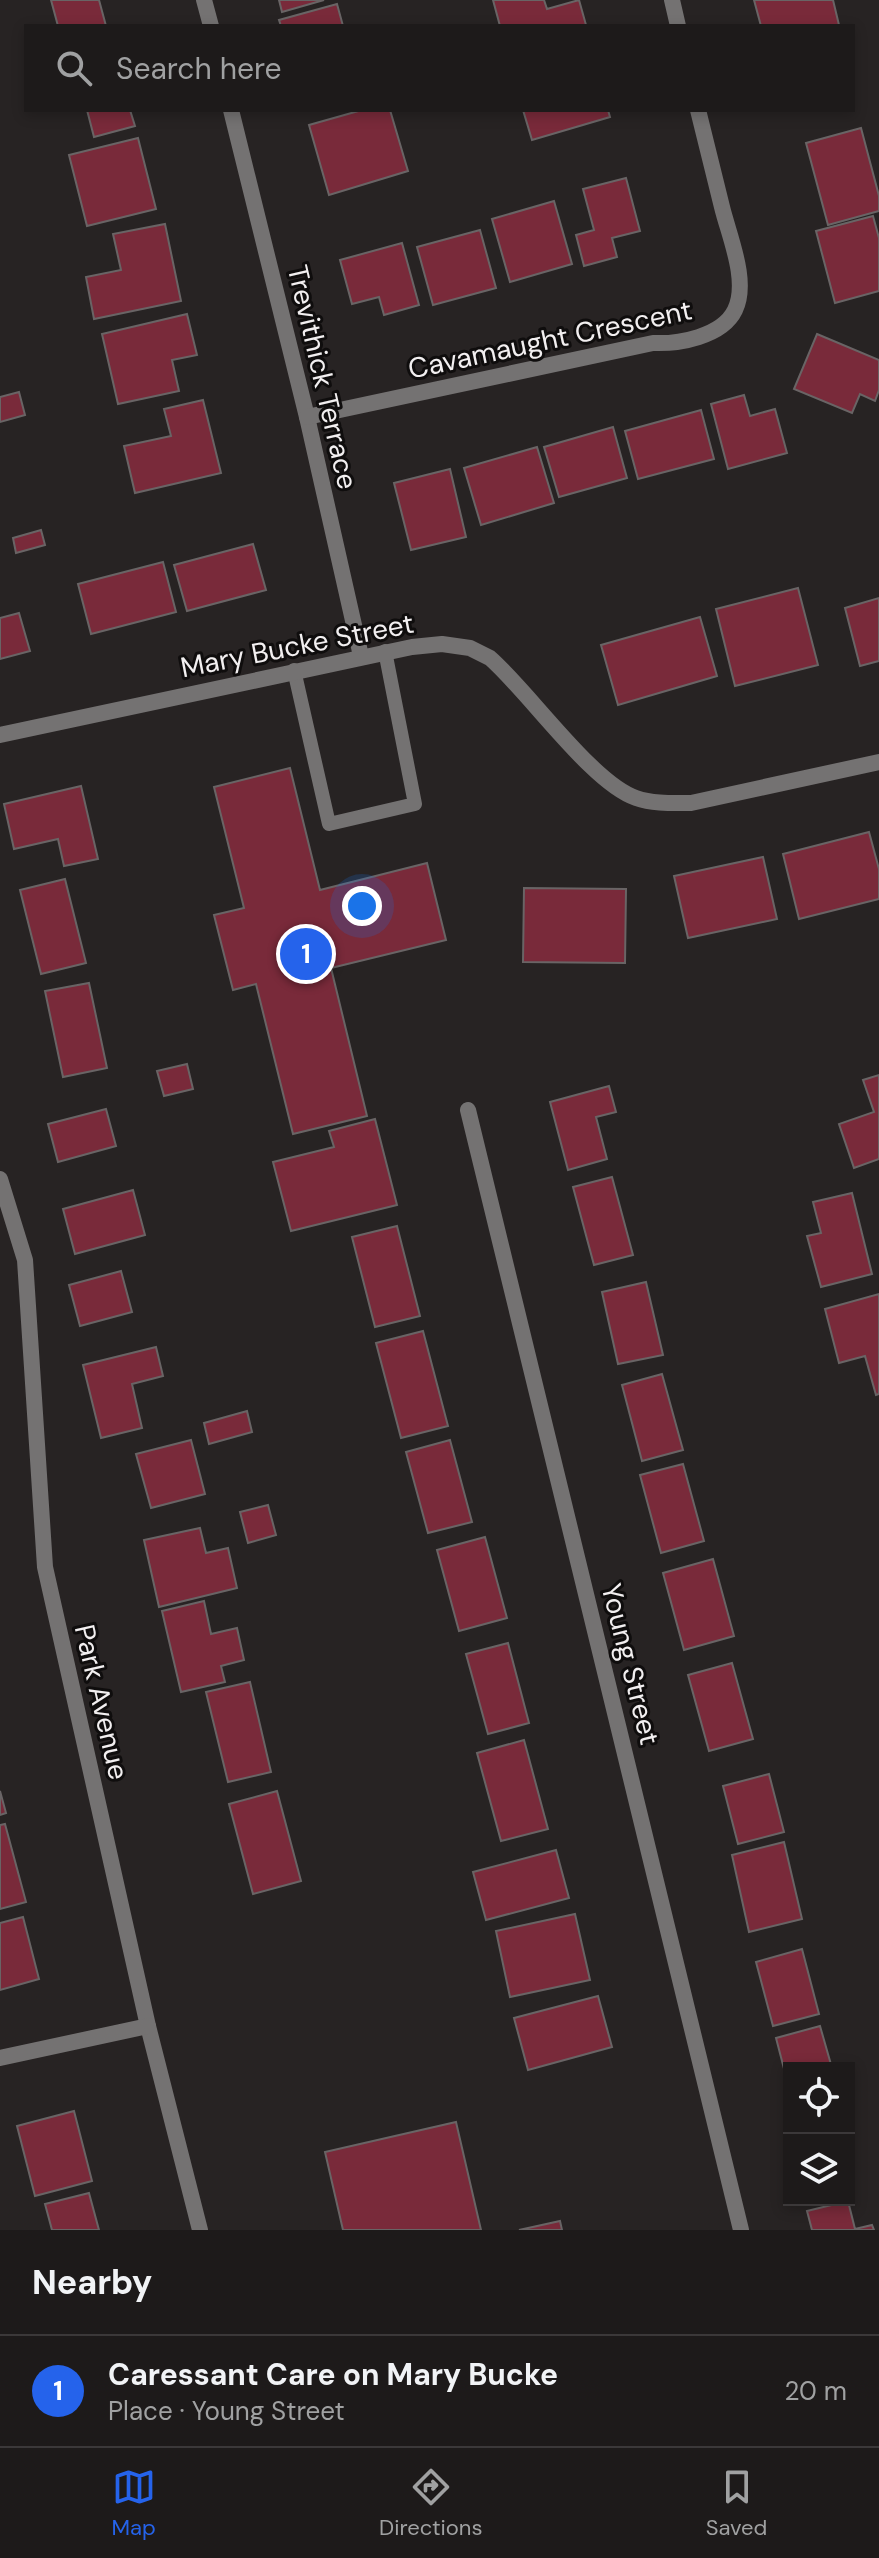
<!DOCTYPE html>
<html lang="en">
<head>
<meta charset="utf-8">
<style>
  :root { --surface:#1d1a1a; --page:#252323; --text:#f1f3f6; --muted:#a0a1a2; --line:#3b3839; --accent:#2563eb }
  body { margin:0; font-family:"DM Sans",sans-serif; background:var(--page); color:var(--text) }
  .controls { position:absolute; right:24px; bottom:24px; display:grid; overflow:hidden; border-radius:0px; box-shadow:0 4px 12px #0003 }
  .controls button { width:72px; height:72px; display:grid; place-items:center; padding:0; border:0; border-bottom:2px solid var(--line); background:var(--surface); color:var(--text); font:40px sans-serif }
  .you { position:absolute; left:362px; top:906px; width:28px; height:28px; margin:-20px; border:6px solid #fff; border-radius:50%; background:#1a73e8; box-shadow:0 0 0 12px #1a73e833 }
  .badge { display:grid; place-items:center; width:52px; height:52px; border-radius:50%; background:var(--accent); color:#fff; font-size:26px; font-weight:700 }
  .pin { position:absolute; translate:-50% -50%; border:4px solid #fff; box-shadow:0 2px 8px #0006 }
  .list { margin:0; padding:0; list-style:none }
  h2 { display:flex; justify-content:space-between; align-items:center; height:104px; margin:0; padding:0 32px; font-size:34px }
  h2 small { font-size:26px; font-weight:400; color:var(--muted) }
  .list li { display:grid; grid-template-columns:52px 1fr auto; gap:24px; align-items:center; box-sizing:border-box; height:112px; padding:0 32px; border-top:2px solid var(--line) }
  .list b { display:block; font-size:30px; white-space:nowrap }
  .list p { margin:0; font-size:26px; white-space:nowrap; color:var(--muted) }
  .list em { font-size:26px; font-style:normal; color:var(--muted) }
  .icon { flex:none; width:44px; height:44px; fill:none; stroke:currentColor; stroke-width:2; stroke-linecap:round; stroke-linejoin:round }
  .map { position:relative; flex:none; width:879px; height:2230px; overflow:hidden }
  .search { position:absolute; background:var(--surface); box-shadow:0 4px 12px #0003; left:24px; right:24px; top:24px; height:88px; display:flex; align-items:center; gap:20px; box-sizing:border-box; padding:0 28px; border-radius:0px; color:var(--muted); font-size:30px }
  .sheet { height:216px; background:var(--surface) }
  nav { display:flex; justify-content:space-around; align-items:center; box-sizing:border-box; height:112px; border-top:2px solid var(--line); background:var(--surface); font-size:22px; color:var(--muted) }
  nav a { display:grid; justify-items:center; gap:4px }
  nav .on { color:var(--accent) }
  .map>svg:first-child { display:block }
</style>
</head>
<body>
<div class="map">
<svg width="879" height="2230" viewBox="0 0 879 2230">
  <rect width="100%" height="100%" fill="#272323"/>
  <!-- building -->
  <g fill="#792a3a" stroke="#696465" stroke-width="2">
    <polygon points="51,0 99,0 106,26 58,26"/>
    <polygon points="279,0 324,0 282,12"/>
    <polygon points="493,0 544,0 547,9 579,0 586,25 500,26"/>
    <polygon points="754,0 833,0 839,25 761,26"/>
    <polygon points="337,4 343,26 281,26 279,20"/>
    <polygon points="87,110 130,110 135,126 94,137"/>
    <polygon points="362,110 390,110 408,171 329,195 309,125"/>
    <polygon points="523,110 608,110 610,117 532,140"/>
    <polygon points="861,128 879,196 879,211 828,225 806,143"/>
    <polygon points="138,138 156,209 87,226 69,155"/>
    <polygon points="626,178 640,231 612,238 617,257 584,266 576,235 594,230 583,189"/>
    <polygon points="554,201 572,264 510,282 492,219"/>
    <polygon points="873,216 879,238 879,291 835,303 816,231"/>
    <polygon points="165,224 181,301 94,319 86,277 121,270 113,234"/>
    <polygon points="480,230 496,288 433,305 417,247"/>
    <polygon points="402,243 419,305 384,315 379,297 352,304 340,260"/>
    <polygon points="187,314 197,355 172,360 179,391 118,404 102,334"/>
    <polygon points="817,334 879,360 879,390 875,401 860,394 852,413 794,389"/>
    <polygon points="19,392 25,415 0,422 0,397"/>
    <polygon points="744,395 750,416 775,409 787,453 728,469 711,404"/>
    <polygon points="203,400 221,473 135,493 124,446 171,436 164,409"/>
    <polygon points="701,410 714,459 638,479 625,431"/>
    <polygon points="613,427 627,478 559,497 544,447"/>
    <polygon points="537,447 554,503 481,525 464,468"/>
    <polygon points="450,469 466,537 411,550 394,483"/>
    <polygon points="41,530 45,545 16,553 13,538"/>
    <polygon points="253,544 266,590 187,611 174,565"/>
    <polygon points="163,562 176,612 91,634 78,584"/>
    <polygon points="798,588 818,665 735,686 716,609"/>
    <polygon points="879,598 879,661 860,666 845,608"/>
    <polygon points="19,613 30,651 0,659 0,618"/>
    <polygon points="700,617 717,676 618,705 601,645"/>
    <polygon points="290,768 320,890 427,863 446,940 331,968 367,1116 293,1134 256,984 233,990 214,915 244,908 214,787"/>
    <polygon points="81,786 98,859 64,866 58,839 14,849 4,804"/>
    <polygon points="869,832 879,869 879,899 799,919 783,854"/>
    <polygon points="763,857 777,919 688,938 674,876"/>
    <polygon points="65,879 86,963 41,974 20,890"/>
    <polygon points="524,888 626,889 625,963 523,962"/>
    <polygon points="89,983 107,1068 63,1077 45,991"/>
    <polygon points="187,1064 193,1089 164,1096 157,1071"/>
    <polygon points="879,1075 879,1159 854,1168 839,1124 874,1112 863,1080"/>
    <polygon points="609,1086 616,1112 596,1117 607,1159 568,1170 550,1102"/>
    <polygon points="106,1109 116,1146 58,1162 48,1124"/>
    <polygon points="375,1119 397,1205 291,1231 273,1162 334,1147 329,1131"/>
    <polygon points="612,1177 633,1255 594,1265 573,1187"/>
    <polygon points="133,1190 145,1235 75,1254 63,1209"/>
    <polygon points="852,1193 872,1274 821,1287 807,1236 821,1233 813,1202"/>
    <polygon points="397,1226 420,1316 375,1327 352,1237"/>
    <polygon points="121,1271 132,1312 80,1326 69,1285"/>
    <polygon points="646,1282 663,1355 618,1364 602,1292"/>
    <polygon points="879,1294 879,1394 876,1395 865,1356 839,1363 825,1309"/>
    <polygon points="423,1331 448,1426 401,1438 376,1343"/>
    <polygon points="156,1347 163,1376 132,1384 142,1428 101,1438 83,1365"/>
    <polygon points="662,1374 683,1450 642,1461 622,1385"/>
    <polygon points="247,1411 252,1432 209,1444 204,1423"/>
    <polygon points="191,1440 205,1494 151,1508 136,1454"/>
    <polygon points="450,1440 472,1522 428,1533 406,1452"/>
    <polygon points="683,1464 704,1541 661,1553 640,1475"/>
    <polygon points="268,1505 276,1535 248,1543 240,1512"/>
    <polygon points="200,1528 206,1553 228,1548 237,1588 159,1607 144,1540"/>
    <polygon points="485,1537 507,1618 459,1631 437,1550"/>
    <polygon points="713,1559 734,1636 684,1650 663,1573"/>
    <polygon points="204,1601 211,1634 237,1628 244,1660 221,1666 225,1682 181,1692 162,1611"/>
    <polygon points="508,1643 529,1723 488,1734 466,1654"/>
    <polygon points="732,1663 753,1739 709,1751 688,1675"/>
    <polygon points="250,1682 271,1772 228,1782 206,1692"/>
    <polygon points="524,1740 548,1829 501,1841 477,1753"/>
    <polygon points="769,1774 784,1832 738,1844 723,1786"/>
    <polygon points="0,1791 6,1813 0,1815"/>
    <polygon points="277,1791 301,1881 253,1894 229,1804"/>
    <polygon points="5,1824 26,1902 0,1909 0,1825"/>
    <polygon points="784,1842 802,1919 749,1932 732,1855"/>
    <polygon points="556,1850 569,1898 486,1920 473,1872"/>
    <polygon points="575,1914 590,1980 510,1997 496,1931"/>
    <polygon points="23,1917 39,1979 0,1990 0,1923"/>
    <polygon points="802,1949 819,2014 773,2026 756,1962"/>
    <polygon points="598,1996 612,2047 528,2070 514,2018"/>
    <polygon points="820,2026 832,2068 789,2068 789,2088 776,2038"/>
    <polygon points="74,2111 92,2181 35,2196 17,2126"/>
    <polygon points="456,2122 481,2230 343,2230 325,2152"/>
    <polygon points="89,2193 99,2230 52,2230 45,2204"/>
    <polygon points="848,2201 855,2229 872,2225 874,2230 812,2230 807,2211"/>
    <polygon points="560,2221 562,2230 519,2230"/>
  </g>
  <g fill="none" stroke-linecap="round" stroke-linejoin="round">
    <!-- lane -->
    <polyline stroke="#747272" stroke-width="14" points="294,670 329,824 415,804 385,651"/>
    <!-- street -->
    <g stroke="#747272" stroke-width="16">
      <polyline points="204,0 211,26"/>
      <polyline points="672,0 678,26"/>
      <polyline points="231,110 307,417 361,656"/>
      <path d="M307,417L653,343C678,344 722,337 735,310C749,281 729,236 722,207C714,175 706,142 698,110"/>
      <path d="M0,735L412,647L442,644L470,648L490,658C529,692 592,783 636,798C653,804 673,803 691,803L879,762"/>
      <polyline points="468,1110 741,2230"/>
      <polyline points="0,1179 25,1260 45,1567 148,2026 200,2230"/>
      <polyline points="0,2058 148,2026"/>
    </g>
  </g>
  <g text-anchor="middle" stroke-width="6" stroke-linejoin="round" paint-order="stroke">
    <!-- street labels -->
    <g font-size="28" fill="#f2eff0" stroke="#0f0d0d">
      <text transform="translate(550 339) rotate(-12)" y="10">Cavamaught Crescent</text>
      <text transform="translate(323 377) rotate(77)" y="10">Trevithick Terrace</text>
      <text transform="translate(297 645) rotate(-11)" y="10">Mary Bucke Street</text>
      <text transform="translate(631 1664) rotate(76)" y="10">Young Street</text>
      <text transform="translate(102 1702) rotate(77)" y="10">Park Avenue</text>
    </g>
  </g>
</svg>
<div class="controls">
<button><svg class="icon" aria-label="locate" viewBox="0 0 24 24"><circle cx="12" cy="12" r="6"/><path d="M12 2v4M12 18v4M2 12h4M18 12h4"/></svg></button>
<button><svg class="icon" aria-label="layers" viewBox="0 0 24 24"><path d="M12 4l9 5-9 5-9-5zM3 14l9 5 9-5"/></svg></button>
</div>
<div class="you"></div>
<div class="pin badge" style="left:306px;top:954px">1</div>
<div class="search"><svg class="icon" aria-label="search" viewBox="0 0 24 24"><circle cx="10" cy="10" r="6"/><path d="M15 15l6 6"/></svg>Search here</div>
</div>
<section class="sheet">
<h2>Nearby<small></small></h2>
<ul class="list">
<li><span class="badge">1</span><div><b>Caressant Care on Mary Bucke</b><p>Place · Young Street</p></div><em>20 m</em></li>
</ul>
</section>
<nav>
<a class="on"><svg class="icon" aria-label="map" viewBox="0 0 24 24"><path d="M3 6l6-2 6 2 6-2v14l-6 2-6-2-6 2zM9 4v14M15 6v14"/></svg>Map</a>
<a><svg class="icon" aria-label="directions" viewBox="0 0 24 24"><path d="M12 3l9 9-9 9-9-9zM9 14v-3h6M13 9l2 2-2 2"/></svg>Directions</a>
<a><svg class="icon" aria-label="saved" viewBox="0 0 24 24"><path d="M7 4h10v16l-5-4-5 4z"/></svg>Saved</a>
</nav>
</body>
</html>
